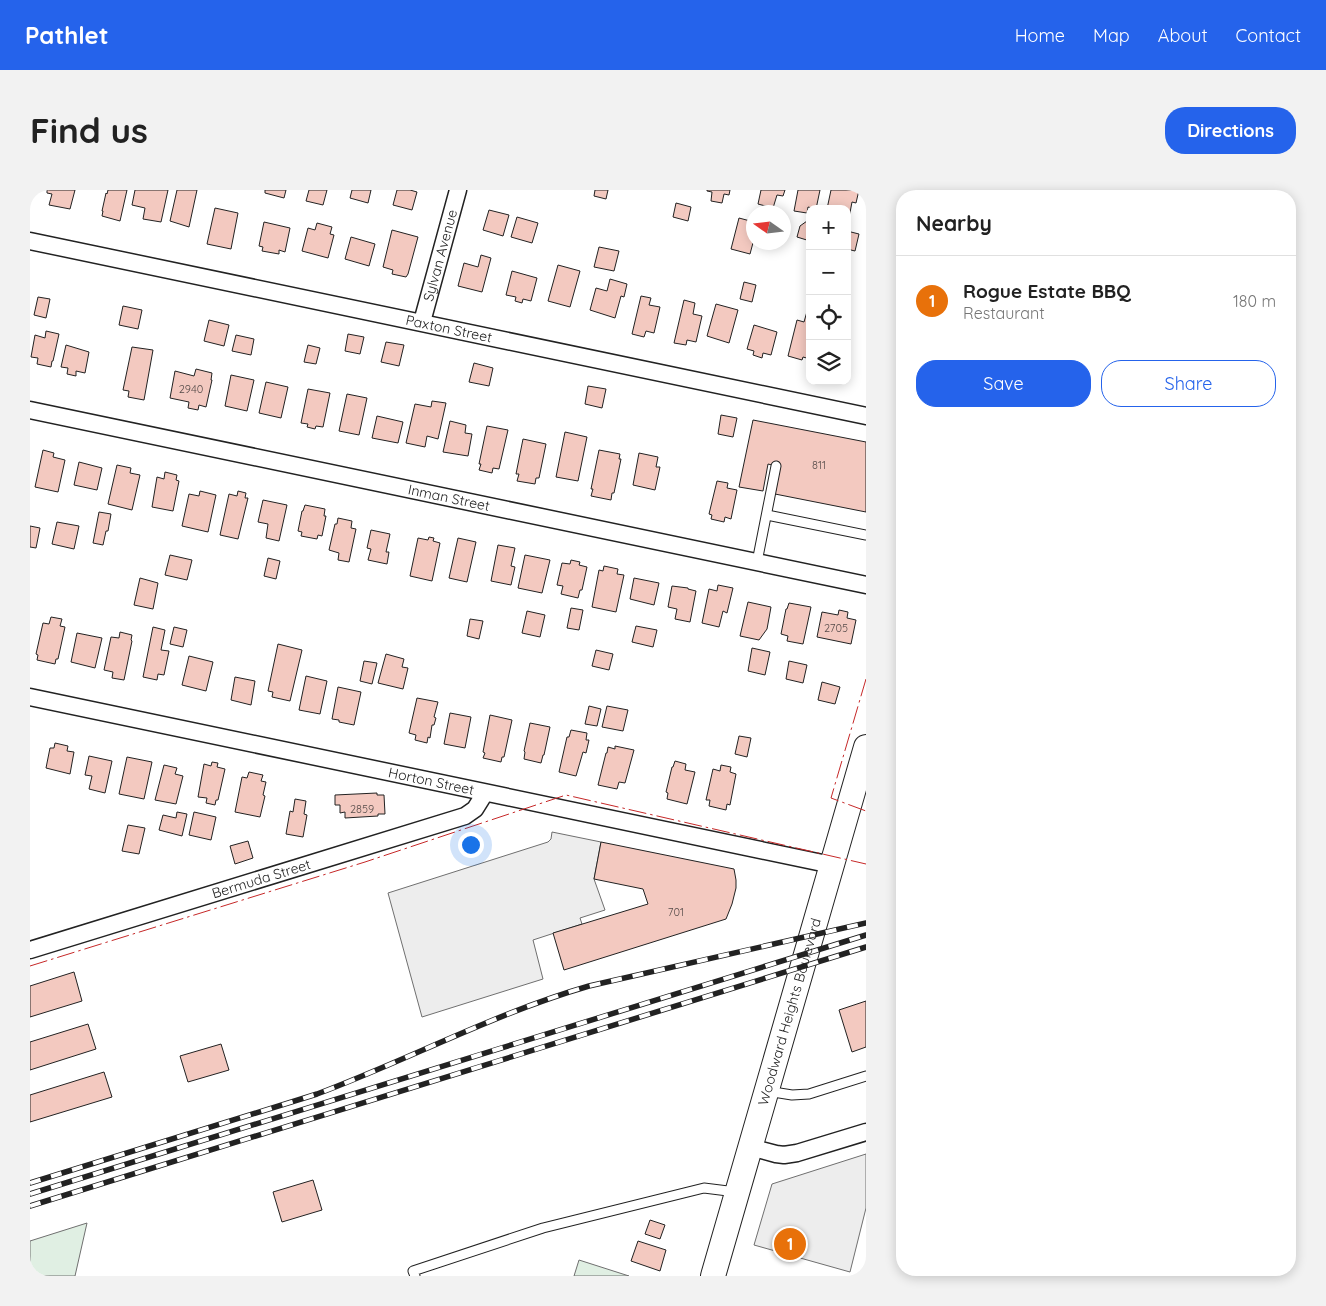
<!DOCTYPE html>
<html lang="en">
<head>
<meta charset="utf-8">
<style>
  :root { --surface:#fff; --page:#f2f2f2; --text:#222; --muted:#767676; --line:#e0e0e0; --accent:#2563eb }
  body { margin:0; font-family:Quicksand,sans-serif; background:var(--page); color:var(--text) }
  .controls { position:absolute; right:15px; top:15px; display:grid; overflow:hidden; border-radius:10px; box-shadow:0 2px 12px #0003 }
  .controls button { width:45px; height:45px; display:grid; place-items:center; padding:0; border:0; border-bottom:1px solid var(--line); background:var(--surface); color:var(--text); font:25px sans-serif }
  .compass { position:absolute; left:716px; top:15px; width:45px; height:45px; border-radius:50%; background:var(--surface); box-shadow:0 2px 12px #0003; rotate:284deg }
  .you { position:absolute; left:440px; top:654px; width:18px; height:18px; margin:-12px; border:4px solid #fff; border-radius:50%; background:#1a73e8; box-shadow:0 0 0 8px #1a73e833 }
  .badge { display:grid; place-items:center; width:32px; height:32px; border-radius:50%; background:var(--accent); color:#fff; font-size:16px; font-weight:700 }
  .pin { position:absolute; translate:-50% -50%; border:2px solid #fff; box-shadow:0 1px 5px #0006 }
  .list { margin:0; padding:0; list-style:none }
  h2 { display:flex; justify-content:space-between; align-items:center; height:65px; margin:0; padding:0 20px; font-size:21px }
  h2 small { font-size:16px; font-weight:400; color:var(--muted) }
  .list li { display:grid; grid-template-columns:32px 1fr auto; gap:15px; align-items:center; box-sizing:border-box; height:90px; padding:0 20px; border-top:1px solid var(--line) }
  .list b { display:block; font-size:19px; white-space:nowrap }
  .list p { margin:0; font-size:16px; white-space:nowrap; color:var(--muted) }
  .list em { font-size:16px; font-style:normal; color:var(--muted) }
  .actions { display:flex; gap:10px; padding:15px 20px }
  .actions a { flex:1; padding:11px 0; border:1px solid var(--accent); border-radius:20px; text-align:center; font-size:18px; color:var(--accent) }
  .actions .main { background:var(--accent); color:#fff }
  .icon { flex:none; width:28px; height:28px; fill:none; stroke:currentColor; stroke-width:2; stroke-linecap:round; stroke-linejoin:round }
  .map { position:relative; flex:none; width:836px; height:1086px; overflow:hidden; border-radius:20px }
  header { display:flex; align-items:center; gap:30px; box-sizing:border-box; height:70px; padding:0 25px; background:var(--accent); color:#fff }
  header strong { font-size:24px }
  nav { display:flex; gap:28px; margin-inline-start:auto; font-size:18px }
  .intro { display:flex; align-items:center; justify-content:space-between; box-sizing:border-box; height:120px; padding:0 30px }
  h1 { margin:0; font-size:35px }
  .button { padding:12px 22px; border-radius:20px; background:var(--accent); color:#fff; font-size:18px; font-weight:700 }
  main { display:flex; gap:30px; padding:0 30px }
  aside { flex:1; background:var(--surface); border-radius:20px; box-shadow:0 2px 12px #0003 }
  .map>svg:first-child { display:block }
</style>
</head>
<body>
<header>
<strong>Pathlet</strong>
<nav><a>Home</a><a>Map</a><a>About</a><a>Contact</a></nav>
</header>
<div class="intro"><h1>Find us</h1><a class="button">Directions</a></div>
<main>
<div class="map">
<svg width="836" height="1086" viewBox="0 0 836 1086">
  <rect width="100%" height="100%" fill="#fff"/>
  <!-- green -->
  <g fill="#e0efe3" stroke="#6f6f6f">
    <polygon points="57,1033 45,1086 0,1086 0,1051"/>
    <polygon points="549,1070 599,1086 544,1086"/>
  </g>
  <!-- parking -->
  <g fill="#ededed" stroke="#6f6f6f">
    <polygon points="522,642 571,652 564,689 575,720 550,728 552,734 503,750 513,789 392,827 358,703 518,652 521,649"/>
    <polygon points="836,964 836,1018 820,1082 724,1055 742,994"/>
  </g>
  <!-- building -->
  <g fill="#f3c9c0" stroke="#222">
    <polygon points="17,0 45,0 40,19 19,15 22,4 17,3"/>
    <polygon points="78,0 97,0 90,31 72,26 73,21 72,21 76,3 77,4"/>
    <polygon points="105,0 138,0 131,32 113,29 115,18 102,15"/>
    <polygon points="147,0 167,0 159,37 140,31"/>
    <polygon points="235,0 256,0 254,8 235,3"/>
    <polygon points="279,0 297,0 293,15 276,11"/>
    <polygon points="322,0 341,0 338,13 320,8"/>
    <polygon points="367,0 380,0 387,2 382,20 363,15"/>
    <polygon points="565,0 578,0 576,9 564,6"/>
    <polygon points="677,0 700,0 699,5 694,4 692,13 681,11 682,2 677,1"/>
    <polygon points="731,0 755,0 753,6 747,5 743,18 728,14"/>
    <polygon points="768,0 790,0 786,19 778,17 777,23 764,21"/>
    <polygon points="801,0 829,0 826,13 822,12 819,28 817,28 817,19 797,19"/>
    <polygon points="646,13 661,17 658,31 643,27"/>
    <polygon points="185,18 208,23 201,59 177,54"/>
    <polygon points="459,20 479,25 473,46 453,40"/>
    <polygon points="487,27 508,33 502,53 481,47"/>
    <polygon points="709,28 724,32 724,49 720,64 701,59"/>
    <polygon points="777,31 780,32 780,51 767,47 770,36"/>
    <polygon points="234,32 260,38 255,62 249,60 249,64 232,61 233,57 229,56"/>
    <polygon points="287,33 302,37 300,44 304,45 298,68 272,61 278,38 285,40"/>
    <polygon points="362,40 388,47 378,84 376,87 362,84 363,80 353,77"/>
    <polygon points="817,41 829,44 825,61 817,59"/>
    <polygon points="321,47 345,54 339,76 315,69"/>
    <polygon points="569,57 589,61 584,81 564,77"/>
    <polygon points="451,65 461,68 452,102 428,96 434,73 448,77"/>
    <polygon points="528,75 550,81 540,117 518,111"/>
    <polygon points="482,81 507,88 501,111 493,109 492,113 485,111 486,107 476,105"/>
    <polygon points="580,89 597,94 594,107 591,106 585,128 560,120 566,98 577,101"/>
    <polygon points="714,92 726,95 722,112 710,109"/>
    <polygon points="611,106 621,108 619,115 630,117 624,143 616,141 614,147 602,144"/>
    <polygon points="8,107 20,109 16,128 4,125"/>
    <polygon points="654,110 665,113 663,124 672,126 666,152 657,150 656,155 644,153"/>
    <polygon points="780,111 780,169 773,167 772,170 758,166 767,130 774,132"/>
    <polygon points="686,114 708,120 699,153 677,146"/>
    <polygon points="93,116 112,120 108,139 89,135"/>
    <polygon points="179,130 199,135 194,156 174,151"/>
    <polygon points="724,135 747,142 741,165 733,163 732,168 723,165 724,161 717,159"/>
    <polygon points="16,141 29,144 23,171 22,171 21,177 7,174 8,168 1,167 5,145 15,148"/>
    <polygon points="318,144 334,147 330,164 315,161"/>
    <polygon points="206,145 224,149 221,165 202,161"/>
    <polygon points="356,152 374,155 369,176 351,172"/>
    <polygon points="36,155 59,162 55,183 46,181 46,186 37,184 38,178 31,177"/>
    <polygon points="278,155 290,158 286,174 274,172"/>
    <polygon points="102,157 123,160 114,210 98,207 99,201 93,200"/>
    <polygon points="444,173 463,178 459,196 439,192"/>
    <polygon points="166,179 182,183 181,190 182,190 176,217 169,215 168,220 158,218 159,212 140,208 145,181 164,186"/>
    <polygon points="201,185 224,190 217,221 195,216"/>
    <polygon points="236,192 258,197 251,228 229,223"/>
    <polygon points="558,196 576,199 572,218 555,214"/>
    <polygon points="278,199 300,203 293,237 286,236 285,239 277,237 278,234 271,233"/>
    <polygon points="317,204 337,208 329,245 309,241"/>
    <polygon points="402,211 416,213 408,249 397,246 395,257 376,253 385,214 401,217"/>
    <polygon points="691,225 707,228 703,247 688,244"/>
    <polygon points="347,226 373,232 368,253 342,248"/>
    <polygon points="723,230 836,252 836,322 745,304 750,277 738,274 733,301 709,297"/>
    <polygon points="420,231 436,235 435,243 442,244 438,266 413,262"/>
    <polygon points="457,236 478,240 469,279 463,278 462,283 449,280 451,274 449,274"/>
    <polygon points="535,242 557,247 548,291 526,287"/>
    <polygon points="493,249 516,254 509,288 506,288 505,294 487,291 489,284 486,284"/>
    <polygon points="13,260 24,263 23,267 35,270 28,302 5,297"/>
    <polygon points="569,260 590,264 589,269 591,269 584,303 582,303 581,310 561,306 563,299 561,299"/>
    <polygon points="609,263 628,267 626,277 630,277 625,300 603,295"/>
    <polygon points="49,272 72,278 67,300 44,295"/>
    <polygon points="87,275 101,278 100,283 110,285 102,320 78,314"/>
    <polygon points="135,282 147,285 146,290 149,291 143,321 122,317 127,287 134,289"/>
    <polygon points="687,291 698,293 697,298 707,300 701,329 695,327 694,332 681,329 682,325 679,324"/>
    <polygon points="170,301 186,305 178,342 152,336 159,304 169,306"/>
    <polygon points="208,301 216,303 215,308 218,308 208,349 190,345 199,304 207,306"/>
    <polygon points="233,310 257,315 249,351 236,348 238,334 228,332"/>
    <polygon points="275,315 295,319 294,326 296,326 292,346 288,345 287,349 271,346 272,342 268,341 272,321 273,321"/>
    <polygon points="69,322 81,324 78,341 76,341 73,355 63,353"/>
    <polygon points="308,328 322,331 321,338 326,339 319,372 308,370 309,363 299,360 305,334 307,334"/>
    <polygon points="27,332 49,336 44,359 22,354"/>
    <polygon points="0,336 10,338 6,358 0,357"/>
    <polygon points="341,340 360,344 356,362 359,362 357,374 338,370 341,359 337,358"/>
    <polygon points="399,347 404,348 403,351 410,353 402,391 380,386 388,348 398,350"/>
    <polygon points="428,348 446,352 437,392 419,388"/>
    <polygon points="468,355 485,358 481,376 485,377 481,395 461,391"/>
    <polygon points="140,365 162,370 157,390 135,385"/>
    <polygon points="495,365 520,370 512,403 488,398"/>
    <polygon points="238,368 250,371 246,389 234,386"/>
    <polygon points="541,370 550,372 549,375 557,377 552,400 550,400 548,408 531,404 533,396 527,395 532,373 540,374"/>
    <polygon points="574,376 588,379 587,384 594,385 586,422 562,417 569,380 573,381"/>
    <polygon points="110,388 128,393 123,419 104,415"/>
    <polygon points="604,388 629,393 624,415 600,409"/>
    <polygon points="688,395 703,398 697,423 693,421 689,437 672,433 679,399 687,401"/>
    <polygon points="642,396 658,398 658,399 666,401 660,432 645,429 647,419 638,417"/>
    <polygon points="718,412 741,417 737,439 729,450 710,446"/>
    <polygon points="759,413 781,417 773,454 757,451 758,446 751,444 756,419 757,419"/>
    <polygon points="541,418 553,420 549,440 537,438"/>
    <polygon points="809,420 818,422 817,428 826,430 821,454 787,447 792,422 808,425"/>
    <polygon points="497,421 515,425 510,447 492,443"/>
    <polygon points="21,427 32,429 30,436 35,437 28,469 26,469 25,474 7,470 8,465 6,464 13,433 19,434"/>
    <polygon points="440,429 453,431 449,449 437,446"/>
    <polygon points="606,436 627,440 623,457 602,452"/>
    <polygon points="123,437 135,440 131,460 139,461 134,485 128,484 127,490 113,487"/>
    <polygon points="144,437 157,440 153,457 140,454"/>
    <polygon points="90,442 102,445 101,450 102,451 94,490 82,488 83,482 74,480 81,447 89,448"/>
    <polygon points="47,443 72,448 65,478 41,472"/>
    <polygon points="248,454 272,460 260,511 242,507 243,502 238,501"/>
    <polygon points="722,458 740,462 735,485 718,481"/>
    <polygon points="566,460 583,464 579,480 562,476"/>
    <polygon points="356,464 374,469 372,477 378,478 373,499 348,493"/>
    <polygon points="159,466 183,472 176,501 152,495"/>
    <polygon points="334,471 347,473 342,494 330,491"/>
    <polygon points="759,471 777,475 773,493 756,489"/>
    <polygon points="276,486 297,491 290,524 269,520"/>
    <polygon points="205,487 225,491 221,515 201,510"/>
    <polygon points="792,492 810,497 805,514 788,510"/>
    <polygon points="308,497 331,502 324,535 309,532 309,530 302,529"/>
    <polygon points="387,508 408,512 404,527 406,528 404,535 402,535 400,548 398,547 397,553 385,550 386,545 379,543"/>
    <polygon points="559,516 571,519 567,536 555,534"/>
    <polygon points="577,516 598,520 593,541 572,537"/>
    <polygon points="420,523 441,527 435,558 414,554"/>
    <polygon points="460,525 482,530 474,567 472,567 471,572 453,568 455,563 453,562"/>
    <polygon points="500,533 520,537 514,565 513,565 511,573 494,569 495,562 494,561"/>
    <polygon points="541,540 557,543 556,550 559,550 556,563 553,562 546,586 529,582 537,547 539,547"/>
    <polygon points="709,546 721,548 717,567 705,564"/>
    <polygon points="25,553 38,556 37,561 44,562 40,584 16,578 20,558 24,558"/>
    <polygon points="585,556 604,560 595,593 589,592 587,599 568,595 576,563 577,563 578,557 585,559"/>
    <polygon points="59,566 82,571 75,603 59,599 62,586 55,585"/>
    <polygon points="97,567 122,572 114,609 89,604"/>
    <polygon points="645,571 656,574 655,580 665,582 657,614 637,609 638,603 636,602 642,577 643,577"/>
    <polygon points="182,572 188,573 187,577 195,579 188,610 186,610 185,615 176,613 177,608 168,607 174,574 181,576"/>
    <polygon points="134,575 147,578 145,584 153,586 146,614 125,610"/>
    <polygon points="691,575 701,577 700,582 706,584 700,615 697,614 696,620 679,616 680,610 676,610 683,579 690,581"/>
    <polygon points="219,582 233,585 231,591 236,592 233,605 235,606 230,627 205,622 212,587 217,588"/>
    <polygon points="347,603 347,605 354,605 355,624 348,624 348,626 315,628 315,622 310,623 310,615 305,615 305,605"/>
    <polygon points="265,609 276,611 274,624 277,625 273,647 256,644 260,621 263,622"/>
    <polygon points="147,622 157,624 152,646 129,640 133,625 146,628"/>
    <polygon points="164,622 186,627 181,650 159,645"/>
    <polygon points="98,635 115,638 109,664 92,661"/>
    <polygon points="218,651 223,668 205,674 200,656"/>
    <polygon points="571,652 704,679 706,690 706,698 702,714 696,729 534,780 523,743 618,714 613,699 564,689"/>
    <polygon points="44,782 52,811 0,827 0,796"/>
    <polygon points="836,811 836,857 822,862 809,820"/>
    <polygon points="58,834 66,859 0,880 0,852"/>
    <polygon points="191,854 199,880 158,892 150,866"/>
    <polygon points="74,882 82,907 0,932 0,905"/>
    <polygon points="283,990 292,1020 252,1032 243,1002"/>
    <polygon points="620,1030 635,1035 630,1049 615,1044"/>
    <polygon points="608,1051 636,1060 630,1081 601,1071"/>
  </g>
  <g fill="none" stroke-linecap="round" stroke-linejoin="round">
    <!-- lane casing -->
    <g stroke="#222" stroke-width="11">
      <g id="lane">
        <polyline points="737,325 836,345"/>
        <polyline points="727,372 746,276"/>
        <polyline points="737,901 762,905 779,904 836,886"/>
        <polyline points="385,1086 383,1081 513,1038 674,998 706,1002"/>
      </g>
    </g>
    <!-- street casing -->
    <g stroke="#222" stroke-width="19">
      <g id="street">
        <path id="s1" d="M0,51L836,226"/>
        <path id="s2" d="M392,132L428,0"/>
        <path id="s3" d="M0,220L836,395"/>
        <path id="s4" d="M0,507L802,675"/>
        <path id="s5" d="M0,760L435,626L445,619L455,603"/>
        <polyline points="720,957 746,964 754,965 767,963 836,942"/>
      </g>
    </g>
    <!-- secondary casing -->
    <g stroke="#222" stroke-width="26">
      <g id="secondary">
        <path id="s6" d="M683,1086L836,557"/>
      </g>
    </g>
    <!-- lane -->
    <use href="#lane" stroke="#fff" stroke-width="9"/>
    <!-- street -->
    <use href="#street" stroke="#fff" stroke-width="16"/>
    <!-- secondary -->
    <use href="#secondary" stroke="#fff" stroke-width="24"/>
    <!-- rail casing -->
    <g stroke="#222" stroke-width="5.5">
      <g id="rail">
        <path d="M0,993L287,904C378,870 465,823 559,796L836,733"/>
        <polyline points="0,1004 836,745"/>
        <polyline points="0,1016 836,757"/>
      </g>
    </g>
    <!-- rail -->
    <use href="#rail" stroke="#fff" stroke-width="4" stroke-dasharray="11" stroke-linecap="butt"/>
    <!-- power -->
    <g stroke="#c62828" stroke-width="1" stroke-dasharray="18 4 2.5 4" stroke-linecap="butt">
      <polyline points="836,489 801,608 836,621"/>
      <polyline points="0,776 335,672 536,605 836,674"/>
    </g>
  </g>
  <g text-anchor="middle" stroke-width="4" stroke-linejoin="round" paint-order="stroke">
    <!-- number labels -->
    <g font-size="11" fill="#564c4a">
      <text x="161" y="203">2940</text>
      <text x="789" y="279">811</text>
      <text x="806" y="442">2705</text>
      <text x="332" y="623">2859</text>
      <text x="646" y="726">701</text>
    </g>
    <!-- street labels -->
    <g font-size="14" fill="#222" stroke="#fff">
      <text dy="5" stroke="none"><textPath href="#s2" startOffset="69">Sylvan Avenue</textPath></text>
      <text dy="5" stroke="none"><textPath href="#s1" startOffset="428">Paxton Street</textPath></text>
      <text dy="5" stroke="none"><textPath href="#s3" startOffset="428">Inman Street</textPath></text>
      <text dy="5" stroke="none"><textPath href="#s4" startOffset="410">Horton Street</textPath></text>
      <text dy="5" stroke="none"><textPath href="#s5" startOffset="242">Bermuda Street</textPath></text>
      <text dy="5" stroke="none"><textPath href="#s6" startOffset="275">Woodward Heights Boulevard</textPath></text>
    </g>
  </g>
</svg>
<div class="controls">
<button>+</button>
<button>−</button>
<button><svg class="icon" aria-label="locate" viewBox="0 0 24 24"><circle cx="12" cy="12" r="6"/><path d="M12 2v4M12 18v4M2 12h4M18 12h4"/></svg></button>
<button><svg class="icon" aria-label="layers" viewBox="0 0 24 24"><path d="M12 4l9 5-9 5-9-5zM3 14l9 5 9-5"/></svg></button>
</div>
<svg class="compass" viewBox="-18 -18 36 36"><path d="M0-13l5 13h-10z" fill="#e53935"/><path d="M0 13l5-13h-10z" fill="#767676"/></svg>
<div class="you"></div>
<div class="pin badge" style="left:760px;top:1054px;background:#e8710a">1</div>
</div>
<aside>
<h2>Nearby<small></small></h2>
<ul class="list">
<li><span class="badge" style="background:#e8710a">1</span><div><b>Rogue Estate BBQ</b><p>Restaurant</p></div><em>180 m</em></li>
</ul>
<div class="actions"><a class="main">Save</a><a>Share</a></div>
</aside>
</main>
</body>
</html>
